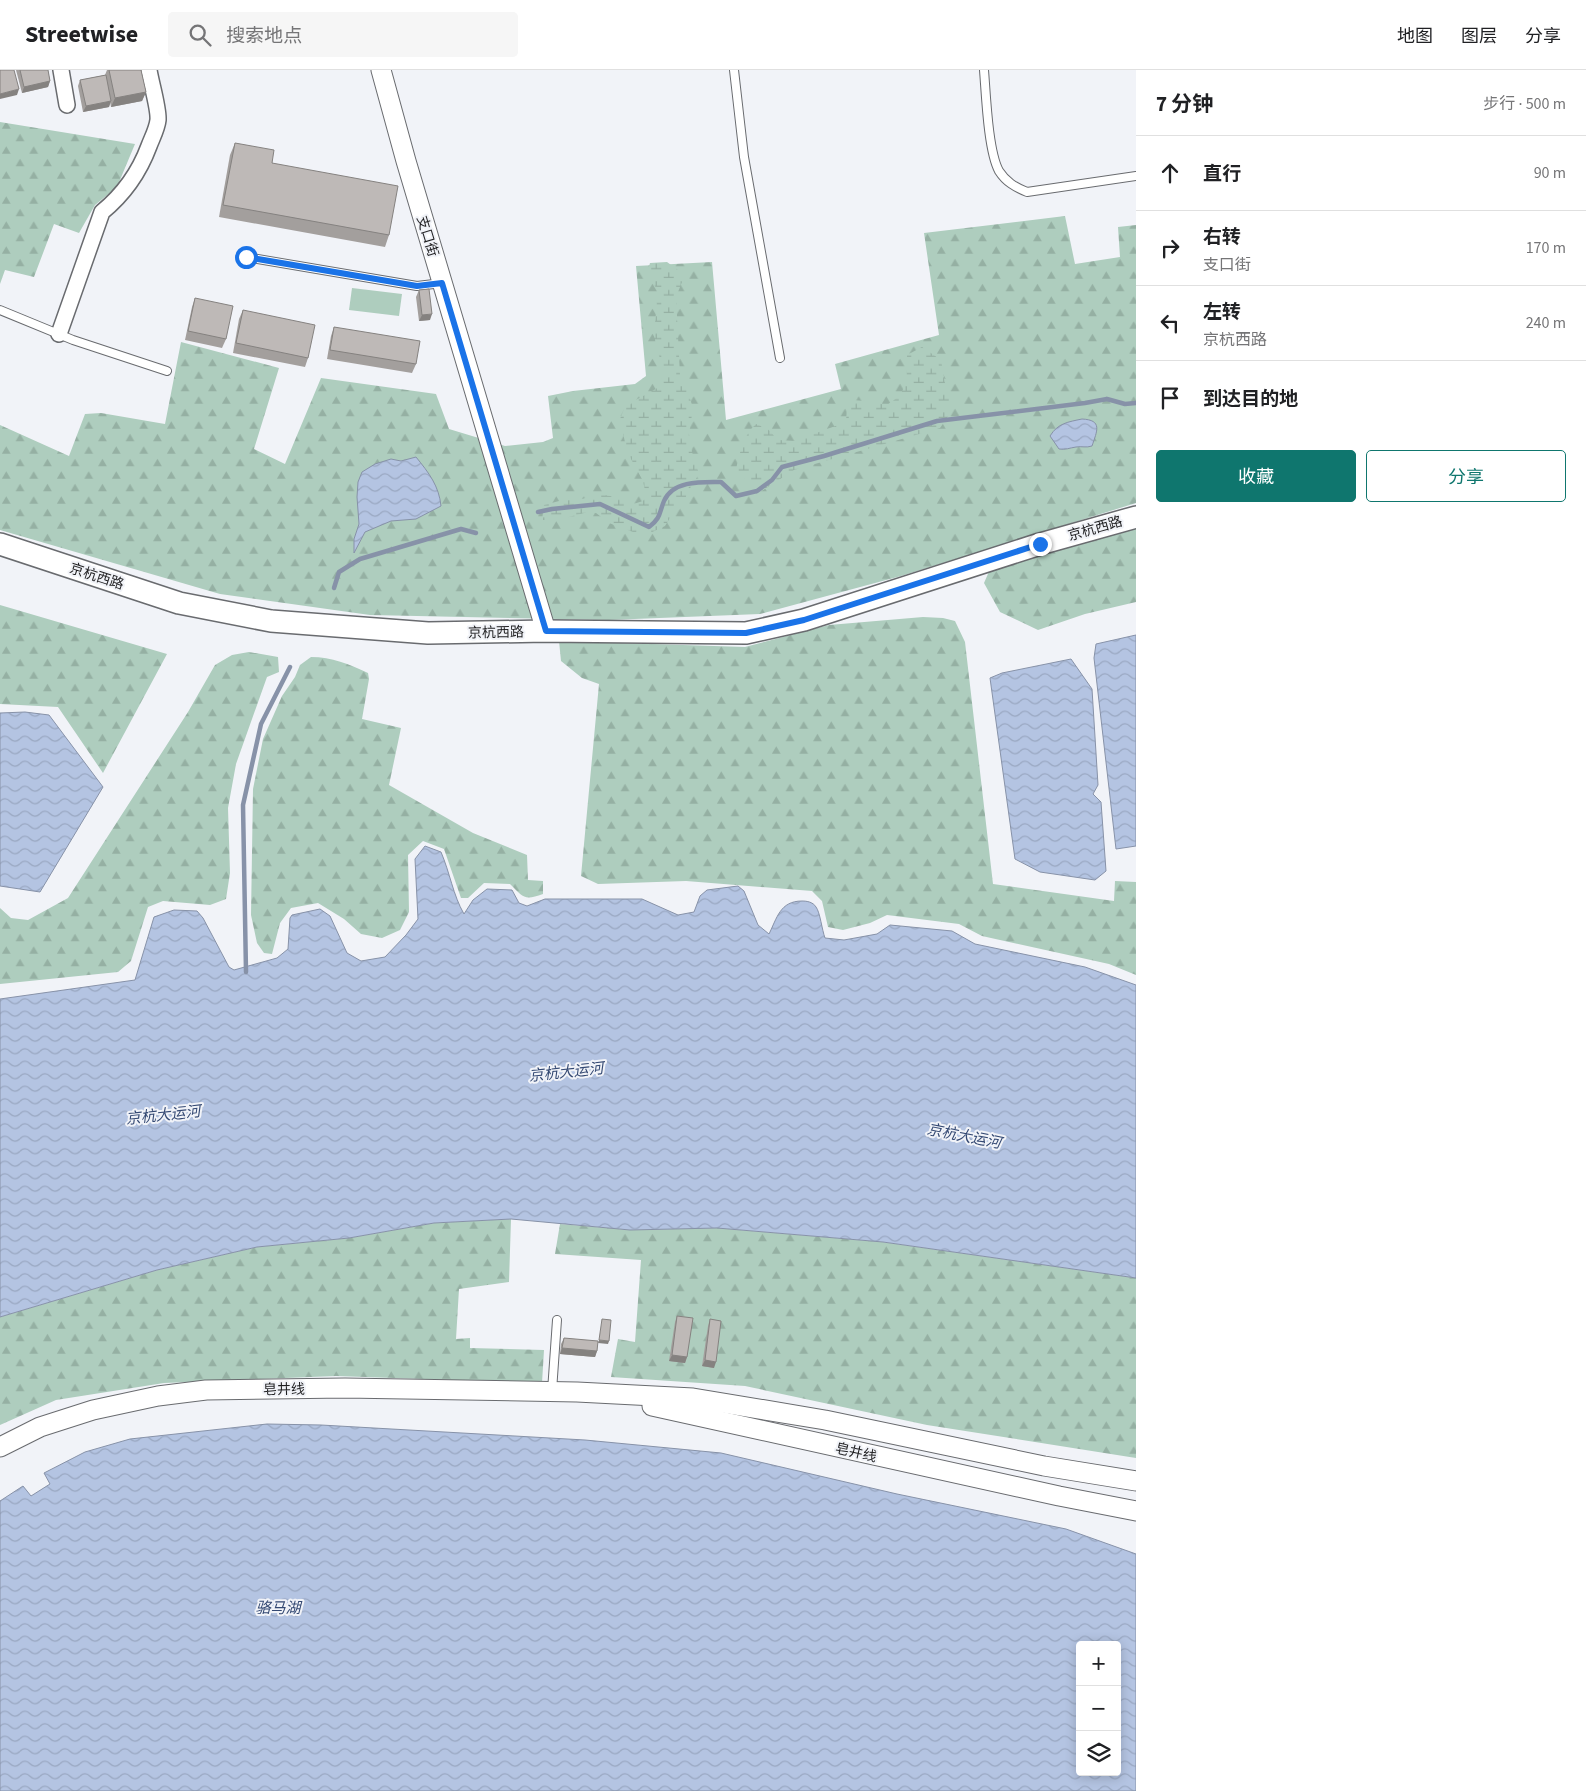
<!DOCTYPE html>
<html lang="zh">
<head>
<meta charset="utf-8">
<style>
  :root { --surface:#fff; --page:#f6f6f6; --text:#202124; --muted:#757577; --line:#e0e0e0; --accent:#0f766e }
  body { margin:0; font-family:"Source Sans 3","Noto Sans SC",sans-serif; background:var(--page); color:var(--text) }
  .controls { position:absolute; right:15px; bottom:15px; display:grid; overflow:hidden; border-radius:5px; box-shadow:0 2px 12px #0003 }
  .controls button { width:45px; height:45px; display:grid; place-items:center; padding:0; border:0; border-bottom:1px solid var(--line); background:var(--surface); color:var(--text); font:25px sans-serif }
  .stop { position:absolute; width:15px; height:15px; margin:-11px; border:4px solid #1a73e8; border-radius:50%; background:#fff }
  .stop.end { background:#1a73e8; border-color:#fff; box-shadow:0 1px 5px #0008 }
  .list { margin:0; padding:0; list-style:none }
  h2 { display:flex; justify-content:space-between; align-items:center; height:65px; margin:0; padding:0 20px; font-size:21px }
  h2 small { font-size:16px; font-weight:400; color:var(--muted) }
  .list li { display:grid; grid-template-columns:32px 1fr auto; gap:15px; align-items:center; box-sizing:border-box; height:75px; padding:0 20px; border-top:1px solid var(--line) }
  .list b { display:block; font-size:19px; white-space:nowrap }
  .list p { margin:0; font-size:16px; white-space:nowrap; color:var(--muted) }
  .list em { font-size:16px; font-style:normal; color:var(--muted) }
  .actions { display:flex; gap:10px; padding:15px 20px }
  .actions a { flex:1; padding:11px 0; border:1px solid var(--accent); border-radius:5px; text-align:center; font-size:18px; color:var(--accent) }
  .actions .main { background:var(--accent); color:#fff }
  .icon { flex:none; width:28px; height:28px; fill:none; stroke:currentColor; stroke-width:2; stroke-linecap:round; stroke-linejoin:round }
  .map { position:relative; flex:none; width:1136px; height:1721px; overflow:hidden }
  header { display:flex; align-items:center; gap:30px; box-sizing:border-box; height:70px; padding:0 25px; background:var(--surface); border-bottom:1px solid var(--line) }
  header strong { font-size:24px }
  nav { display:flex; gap:28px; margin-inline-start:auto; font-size:18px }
  .search { width:350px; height:45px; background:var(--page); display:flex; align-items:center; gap:12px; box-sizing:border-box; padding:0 18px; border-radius:5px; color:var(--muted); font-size:19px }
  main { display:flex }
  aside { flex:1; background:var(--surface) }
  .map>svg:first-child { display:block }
</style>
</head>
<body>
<header>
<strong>Streetwise</strong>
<div class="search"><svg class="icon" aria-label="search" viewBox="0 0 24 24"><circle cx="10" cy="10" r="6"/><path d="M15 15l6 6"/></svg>搜索地点</div>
<nav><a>地图</a><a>图层</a><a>分享</a></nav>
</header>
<main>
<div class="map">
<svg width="1136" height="1721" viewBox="0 0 1136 1721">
  <defs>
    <pattern id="forest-firs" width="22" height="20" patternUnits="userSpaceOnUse" patternTransform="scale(1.25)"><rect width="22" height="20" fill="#aecdbe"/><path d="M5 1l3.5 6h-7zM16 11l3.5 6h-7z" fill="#95b0a3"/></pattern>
    <pattern id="wetland-marsh" width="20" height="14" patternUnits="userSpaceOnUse" patternTransform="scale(1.25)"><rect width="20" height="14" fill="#aecdbe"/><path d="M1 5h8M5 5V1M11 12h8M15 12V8" fill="none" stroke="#95b0a3"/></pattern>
    <pattern id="water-waves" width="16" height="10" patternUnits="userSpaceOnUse" patternTransform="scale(1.25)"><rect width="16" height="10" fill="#b4c4e2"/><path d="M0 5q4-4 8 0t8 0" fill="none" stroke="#9aa8c2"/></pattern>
  </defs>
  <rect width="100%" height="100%" fill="#f1f3f8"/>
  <!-- forest -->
  <g fill="url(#forest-firs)">
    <polygon points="0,52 135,74 117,117 95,135 79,163 54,154 34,207 5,200 0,214"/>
    <polygon points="1065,146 1075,194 1120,187 1118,157 1136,155 1136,433 901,506 760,544 609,550 370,545 220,524 0,460 0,355 69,386 85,344 101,343 165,354 181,272 279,298 254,379 285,394 321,308 436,324 449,359 505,376 543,372 553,368 548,326 573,321 635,314 646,306 636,196 712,192 726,350 841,319 835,294 939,265 924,163"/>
    <polygon points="1136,456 1136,532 1085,544 1038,560 1000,542 984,513 991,497"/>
    <polygon points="0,535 167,584 103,703 58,637 0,634"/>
    <polygon points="923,547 943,548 955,551 965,572 993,814 1114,831 1115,811 1136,812 1136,905 1109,894 982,866 959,854 887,845 870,853 843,860 828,857 822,831 812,821 686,811 598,814 581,806 599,614 582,608 561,591 559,571 745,577 829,555"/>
    <polygon points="249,582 278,587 279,602 267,607 236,694 228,738 230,803 226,829 210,835 163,831 148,837 131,891 118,902 0,914 0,838 11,848 28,850 68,828 188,642 215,595 232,585"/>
    <path d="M311,587C332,587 349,594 368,603L369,609L362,649L401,658L389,715L473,763L527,785L528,810L543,811V824C524,831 523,827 510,814L484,813L468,828H461L444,779L423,771L408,785L409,842L400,860L382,868L361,864L344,849L318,833L291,838L280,853L272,884L264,883L257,873L251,845L253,719L263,669L282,626L295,607L300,595Z"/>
    <polygon points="511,1149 509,1212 459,1219 456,1269 470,1268 470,1278 544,1280 542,1313 336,1306 164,1313 56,1330 0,1355 0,1247 157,1200 257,1177 349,1168 434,1153"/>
    <polygon points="560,1154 630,1160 717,1158 883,1172 1136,1208 1136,1388 927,1355 745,1316 611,1307 618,1269 635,1272 641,1190 555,1184"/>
  </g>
  <!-- wetland -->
  <g fill="url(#wetland-marsh)">
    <polygon points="667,192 678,200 682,212 676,227 680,305 685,313 693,338 689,364 692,382 699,404 687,423 683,437 673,443 665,456 648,464 633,462 609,453 596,443 588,442 557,450 542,450 544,435 559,431 582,429 598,424 616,427 630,435 643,431 646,425 643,411 631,389 626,377 620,349 624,339 634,331 661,316 663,295 657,281 654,264 658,221 647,203 650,193"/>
    <path d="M922,277L941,290L946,319L951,331L949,345L940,358L794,400L757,424L736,399C740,383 743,365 756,354L768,359L778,370L795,371L846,352L847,336L852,330L865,331L887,335C909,322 907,309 907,285Z"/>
  </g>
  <!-- green -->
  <polygon fill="#aecdbe" points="352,218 402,224 399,246 349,240"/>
  <!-- water -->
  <g fill="url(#water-waves)" stroke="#8792a8" fill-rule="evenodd">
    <path d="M1082,349C1103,350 1097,361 1092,376C1086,378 1082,376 1076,377C1069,378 1066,380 1059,379L1050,366C1058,353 1068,352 1082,349Z"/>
    <path d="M416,387C429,403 439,416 441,436L416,449L391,451L365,462L354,483V469L359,454L357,427L358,412L362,402L375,394L391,389L401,391Z"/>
    <polygon points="1136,565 1136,776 1116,779 1094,588 1096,574"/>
    <polygon points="1071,589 1092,619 1098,715 1093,724 1101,732 1106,801 1095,810 1040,802 1015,789 990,608 1002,603"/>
    <polygon points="25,642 49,645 103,717 40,822 0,816 0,643"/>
    <path d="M425,776L441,782C450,803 453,825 464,844L473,830L487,819L512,820L519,833L527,836L545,829H642L678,845L694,842L700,826L707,820L738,816L744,821L758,855L769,864C777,848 780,831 802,831C807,831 813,832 816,837C820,842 822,860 825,868L844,870L877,864L890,855L952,861L975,874L1085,897L1136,915V1208L883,1172L717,1158L630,1160L511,1149L434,1153L349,1168L257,1177L157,1200L0,1247V929L135,910L154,847L174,840L197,841L203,848L229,897L234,900L277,888L288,879L290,848L292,845L320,839L330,846L347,883L361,891L385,887L406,865L418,849L415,789Z"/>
    <path d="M267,1354L321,1355L585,1370L721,1383L897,1424L1066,1459L1136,1484V1721H0V1431L23,1416L31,1426L50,1414L44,1403L85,1382L130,1369ZM1080,1575H1117V1702H1080Z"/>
  </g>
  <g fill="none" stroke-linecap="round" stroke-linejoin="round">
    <!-- stream -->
    <g stroke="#8792a8" stroke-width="4.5">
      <path d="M538,442L552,439L600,434L649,457C661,448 659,443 664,431C673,410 703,412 721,412L736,426L757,421L772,410L782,397L824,386L937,351L1085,333L1107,329L1125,334L1136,333"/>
      <polyline points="334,518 339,502 360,489 461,459 476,463"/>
      <polyline points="246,902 243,735 261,654 290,597"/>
    </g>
    <!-- service casing -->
    <g stroke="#696b6f" stroke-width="10">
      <g id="service">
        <polyline points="734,0 744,87 780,288"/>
        <path d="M984,0C986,24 988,81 999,101C1006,112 1015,117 1027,122L1136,106"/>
        <polyline points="246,187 417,216 442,213"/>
        <polyline points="0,240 73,270 167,301"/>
        <polyline points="552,1321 557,1250"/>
      </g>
    </g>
    <!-- minor casing -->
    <g stroke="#696b6f" stroke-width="18">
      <g id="minor">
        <polyline points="61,0 67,35"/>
        <path d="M59,264L102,142C124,124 139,103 149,76C152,68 157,59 158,50C159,39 151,13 149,0"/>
      </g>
    </g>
    <!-- tertiary casing -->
    <g stroke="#696b6f" stroke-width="21">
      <g id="tertiary">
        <polyline points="381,0 406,91 546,561"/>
        <polyline points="652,1336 1059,1426 1136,1441"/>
        <polyline points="0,1377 40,1357 93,1340 158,1326 206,1320 345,1318 577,1322 693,1328 825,1350 1044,1396 1136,1411"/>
      </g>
    </g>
    <!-- secondary casing -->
    <g stroke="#696b6f" stroke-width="24">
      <polyline id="secondary" points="0,474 179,533 271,551 428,563 546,561 746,563 804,550 1040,474 1136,447"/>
    </g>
    <!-- service -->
    <use href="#service" stroke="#fff" stroke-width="8"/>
    <!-- minor -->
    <use href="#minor" stroke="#fff" stroke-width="15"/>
    <!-- tertiary -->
    <use href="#tertiary" stroke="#fff" stroke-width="19"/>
    <!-- secondary -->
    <use href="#secondary" stroke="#fff" stroke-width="21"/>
  </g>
  <!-- wall -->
  <g fill="#a39f9d">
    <polygon points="16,0 48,0 50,11 48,17 22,23"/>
    <polygon points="107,0 141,0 146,22 142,31 111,37 110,32 109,37 83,42 78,16 80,10 105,5"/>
    <polygon points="235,73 272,93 389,165 385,177 219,147 230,85"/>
    <polygon points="419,220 430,250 419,251 416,227"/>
    <polygon points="195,228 226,269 222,278 185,270 192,237"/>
    <polygon points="243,240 308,288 305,297 233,283 239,249"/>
    <polygon points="334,257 416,294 412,303 327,289 331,266"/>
    <polygon points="677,1246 687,1287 685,1293 669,1291 675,1252"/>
    <polygon points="710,1249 714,1298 702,1296 708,1256"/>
    <polygon points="564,1268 597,1281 595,1287 560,1284 561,1274"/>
  </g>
  <!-- shaded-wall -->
  <g fill="#858280">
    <polygon points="50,11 48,17 22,23 24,17"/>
    <polygon points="19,19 17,25 0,29 0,24"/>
    <polygon points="146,22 142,31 111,37 115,28"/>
    <polygon points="111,31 109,37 83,42 86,36"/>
    <polygon points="432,244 430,250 419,251 422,245"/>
    <polygon points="599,1270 609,1271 608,1274 598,1273"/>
    <polygon points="562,1278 597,1281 595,1287 560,1284"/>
    <polygon points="672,1285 687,1287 685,1293 669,1291"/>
    <polygon points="705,1290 716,1292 714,1298 702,1296"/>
  </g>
  <!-- building -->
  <g fill="#beb9b7" stroke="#858280">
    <polygon points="0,0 14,0 19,19 0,24"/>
    <polygon points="20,0 48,0 50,11 24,17"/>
    <polygon points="109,0 141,0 146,22 115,28"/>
    <polygon points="106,5 111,31 86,36 80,10"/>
    <polygon points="235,73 274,80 272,93 398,116 389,165 223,135"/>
    <polygon points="429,219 432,244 422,245 419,220"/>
    <polygon points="195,228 233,236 226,269 188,261"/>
    <polygon points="243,240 315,255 308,288 236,273"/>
    <polygon points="334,257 420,271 416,294 330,280"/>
    <polygon points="677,1246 693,1248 687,1287 672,1285"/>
    <polygon points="602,1249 611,1250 609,1271 599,1270"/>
    <polygon points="710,1249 721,1251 716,1292 705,1290"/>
    <polygon points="564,1268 598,1271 597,1281 562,1278"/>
  </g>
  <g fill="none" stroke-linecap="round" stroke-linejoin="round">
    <!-- route -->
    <polyline stroke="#1a73e8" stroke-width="6" points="246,187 417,216 442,213 546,561 746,563 804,550 1040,474"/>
  </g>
  <g text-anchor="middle" stroke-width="4" stroke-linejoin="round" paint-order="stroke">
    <!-- street labels -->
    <g font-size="14" fill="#1f1f21" stroke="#f1f3f8">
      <text transform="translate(428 166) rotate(73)" y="5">支口街</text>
      <text transform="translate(1095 458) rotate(-16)" y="5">京杭西路</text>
      <text transform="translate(97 506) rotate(18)" y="5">京杭西路</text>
      <text transform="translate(496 562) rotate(-1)" y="5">京杭西路</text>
      <text transform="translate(284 1319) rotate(-1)" y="5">皂井线</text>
      <text transform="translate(856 1382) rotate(13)" y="5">皂井线</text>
    </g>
    <!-- water labels -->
    <g font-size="15" font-style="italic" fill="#334872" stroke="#f1f3f8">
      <text transform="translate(566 1002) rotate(-6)" y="5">京杭大运河</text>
      <text transform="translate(163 1045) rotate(-6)" y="5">京杭大运河</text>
      <text transform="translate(964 1066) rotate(11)" y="5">京杭大运河</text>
      <text x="278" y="1543">骆马湖</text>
    </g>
  </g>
</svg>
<div class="controls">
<button>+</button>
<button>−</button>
<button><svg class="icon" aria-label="layers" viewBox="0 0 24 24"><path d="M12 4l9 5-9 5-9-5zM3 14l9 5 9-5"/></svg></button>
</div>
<div class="stop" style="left:246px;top:187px"></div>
<div class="stop end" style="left:1040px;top:474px"></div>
</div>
<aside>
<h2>7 分钟<small>步行 · 500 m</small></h2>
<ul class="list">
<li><svg class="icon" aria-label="ahead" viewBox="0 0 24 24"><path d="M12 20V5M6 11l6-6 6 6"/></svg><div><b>直行</b></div><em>90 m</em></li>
<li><svg class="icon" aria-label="right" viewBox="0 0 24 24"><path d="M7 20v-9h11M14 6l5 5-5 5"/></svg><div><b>右转</b><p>支口街</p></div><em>170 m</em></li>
<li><svg class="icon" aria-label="left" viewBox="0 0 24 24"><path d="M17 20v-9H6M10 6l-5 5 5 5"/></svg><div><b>左转</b><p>京杭西路</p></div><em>240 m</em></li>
<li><svg class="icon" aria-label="arrive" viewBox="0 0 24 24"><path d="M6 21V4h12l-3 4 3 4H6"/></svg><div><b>到达目的地</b></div></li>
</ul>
<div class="actions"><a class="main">收藏</a><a>分享</a></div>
</aside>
</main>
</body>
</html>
